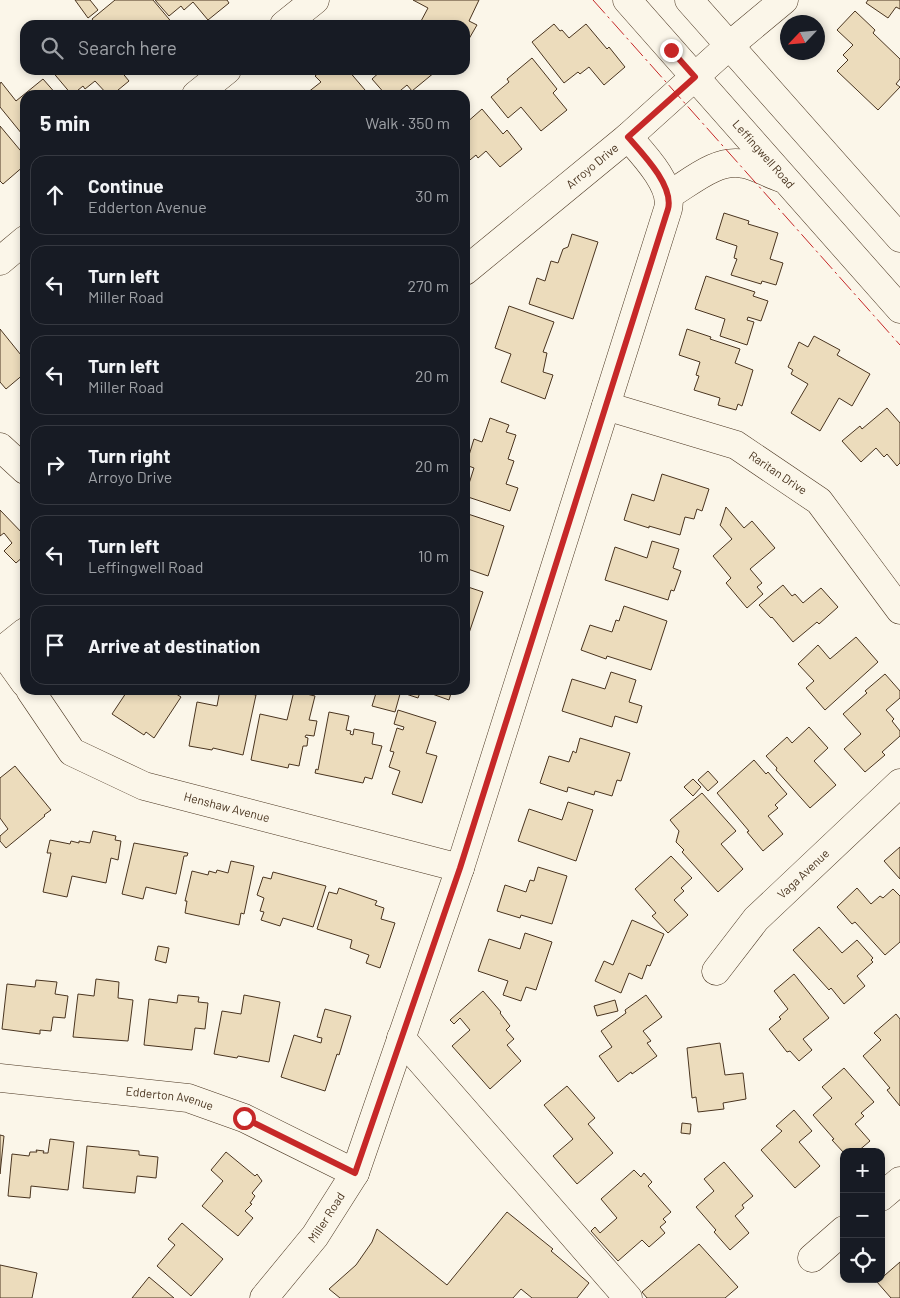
<!DOCTYPE html>
<html lang="en">
<head>
<meta charset="utf-8">
<style>
  :root { --surface:#171b24; --page:#20242c; --text:#f1f3f6; --muted:#9ea1a6; --line:#363941 }
  body { margin:0; font-family:Barlow,sans-serif; background:var(--page); color:var(--text) }
  .controls { position:absolute; right:15px; bottom:15px; display:grid; overflow:hidden; border-radius:10px; box-shadow:0 2px 8px #0003 }
  .controls button { width:45px; height:45px; display:grid; place-items:center; padding:0; border:0; border-bottom:1px solid var(--line); background:var(--surface); color:var(--text); font:25px sans-serif }
  .compass { position:absolute; left:780px; top:15px; width:45px; height:45px; border-radius:50%; background:var(--surface); box-shadow:0 2px 8px #0003; rotate:244deg }
  .stop { position:absolute; width:15px; height:15px; margin:-11px; border:4px solid #c62828; border-radius:50%; background:#fff }
  .stop.end { background:#c62828; border-color:#fff; box-shadow:0 1px 5px #0008 }
  .list { margin:0; padding:0; list-style:none }
  h2 { display:flex; justify-content:space-between; align-items:center; height:65px; margin:0; padding:0 20px; font-size:21px }
  h2 small { font-size:16px; font-weight:400; color:var(--muted) }
  .list li { display:grid; grid-template-columns:32px 1fr auto; gap:15px; align-items:center; box-sizing:border-box; height:80px; margin:0 10px 10px; padding:0 10px; border:1px solid var(--line); border-radius:15px }
  .list b { display:block; font-size:19px; white-space:nowrap }
  .list p { margin:0; font-size:16px; white-space:nowrap; color:var(--muted) }
  .list em { font-size:16px; font-style:normal; color:var(--muted) }
  .icon { flex:none; width:28px; height:28px; fill:none; stroke:currentColor; stroke-width:2; stroke-linecap:round; stroke-linejoin:round }
  .map { position:relative; flex:none; width:900px; height:1298px; overflow:hidden }
  .search { position:absolute; background:var(--surface); box-shadow:0 2px 8px #0003; left:20px; top:20px; width:450px; height:55px; display:flex; align-items:center; gap:12px; box-sizing:border-box; padding:0 18px; border-radius:15px; color:var(--muted); font-size:19px }
  .panel { position:absolute; background:var(--surface); box-shadow:0 2px 8px #0003; left:20px; top:90px; width:450px; height:605px; border-radius:15px }
  .map>svg:first-child { display:block }
</style>
</head>
<body>
<div class="map">
<svg width="900" height="1298" viewBox="0 0 900 1298">
  <rect width="100%" height="100%" fill="#fbf6e9"/>
  <!-- building -->
  <g fill="#ecdcbc" stroke="#4a3520">
    <polygon points="75,0 90,0 98,10 88,18"/>
    <polygon points="115,0 153,0 174,25 96,25 92,19"/>
    <polygon points="155,0 227,0 229,3 208,20 193,2 184,10 181,6 169,16"/>
    <polygon points="413,0 479,0 469,21 477,25 466,44 465,25 424,25 420,23 428,8"/>
    <polygon points="868,0 900,0 900,9 896,7 888,18 866,3"/>
    <polygon points="855,11 875,30 873,33 900,59 900,79 896,84 900,87 878,110 837,71 848,60 843,55 853,45 837,30"/>
    <polygon points="554,24 560,31 562,30 569,38 586,24 607,49 609,47 625,67 604,85 589,67 580,74 578,72 564,83 532,42"/>
    <polygon points="532,58 557,89 553,93 567,110 541,131 521,107 508,118 491,97 509,82 507,79"/>
    <polygon points="51,70 120,70 129,81 112,95 108,95 95,81 85,89 83,86 72,95"/>
    <polygon points="322,70 348,70 365,90 359,95 309,95 307,93 321,82 315,76"/>
    <polygon points="382,70 433,70 435,72 412,91 407,85 395,95 386,95 372,79"/>
    <polygon points="43,79 57,95 25,95 25,132 22,134 0,107 0,84 1,82 16,101"/>
    <polygon points="482,109 503,134 507,130 522,149 500,167 486,151 478,158 476,155 465,164 465,124"/>
    <polygon points="0,126 25,156 25,165 3,184 0,181"/>
    <polygon points="724,213 749,221 748,224 778,233 770,259 783,263 776,285 762,281 761,284 731,275 737,259 734,258 737,246 716,239"/>
    <polygon points="572,234 598,242 573,319 529,304 537,278 545,281 551,261 558,263 563,249 568,247"/>
    <polygon points="706,276 755,292 753,296 768,301 761,321 748,317 747,320 754,322 747,345 720,336 725,319 695,309"/>
    <polygon points="509,306 554,322 543,352 547,353 543,372 553,375 545,399 501,382 511,354 495,348"/>
    <polygon points="0,329 25,360 25,373 6,389 0,382"/>
    <polygon points="687,329 711,337 710,339 740,349 735,363 753,370 742,406 738,404 736,410 718,405 720,398 694,390 699,376 696,375 700,362 679,355"/>
    <polygon points="814,336 840,350 837,355 870,374 852,406 839,398 820,431 791,413 808,384 791,374 793,370 788,367 799,342 808,347"/>
    <polygon points="887,408 900,423 900,463 897,466 887,454 884,457 876,448 861,462 842,441 860,426 862,429"/>
    <polygon points="490,418 509,425 506,432 516,435 508,459 514,461 506,484 518,488 510,511 465,496 474,468 466,465 474,439 482,442"/>
    <polygon points="662,474 709,489 702,511 697,509 694,519 685,517 680,535 649,526 649,528 624,520 632,494 654,501"/>
    <polygon points="726,507 744,528 752,521 775,548 750,569 762,583 757,587 763,594 747,608 726,583 731,578 713,556 732,539 720,525 721,523"/>
    <polygon points="0,510 25,536 25,555 16,563 4,551 12,543 4,533 0,536"/>
    <polygon points="465,513 504,526 488,576 465,568"/>
    <polygon points="652,541 679,549 673,568 681,571 674,591 671,590 668,600 605,580 615,547 647,558"/>
    <polygon points="783,585 792,596 795,594 803,603 821,588 838,607 819,624 817,622 793,642 772,617 771,618 759,605"/>
    <polygon points="465,586 483,592 468,636 465,636"/>
    <polygon points="624,606 667,621 651,670 607,656 606,659 581,650 590,625 612,632 616,620 619,621"/>
    <polygon points="856,637 878,662 825,710 806,688 814,681 798,664 818,645 830,659"/>
    <polygon points="611,672 636,680 629,702 642,706 637,723 615,716 612,727 562,711 572,679 605,689"/>
    <polygon points="885,674 900,691 900,698 886,710 894,719 892,721 900,731 900,736 882,752 885,755 865,772 844,749 861,734 843,714 867,693 865,691"/>
    <polygon points="128,690 158,690 160,692 161,690 170,690 181,697 154,738 146,732 144,735 112,714"/>
    <polygon points="220,690 229,690 256,695 243,755 213,748 212,750 189,746 197,702 217,706"/>
    <polygon points="377,690 387,690 400,694 395,712 372,706"/>
    <polygon points="407,690 452,690 449,700 421,690 418,698 406,694"/>
    <polygon points="294,691 315,696 309,720 317,721 314,736 306,735 305,737 308,738 307,746 303,746 299,766 289,764 288,768 251,760 260,714 287,720"/>
    <polygon points="398,710 436,722 426,753 437,756 422,803 392,794 400,771 389,767 394,752 390,751 397,728 403,730 404,727 394,724"/>
    <polygon points="329,712 349,716 346,730 351,731 350,734 353,735 354,729 374,733 372,744 382,746 372,779 365,777 363,783 315,773 316,769 318,770"/>
    <polygon points="809,727 828,748 814,761 836,785 810,808 776,770 777,768 766,756 787,737 792,743"/>
    <polygon points="580,738 630,753 621,781 617,780 612,796 595,791 594,795 568,787 567,792 540,783 549,756 569,762 573,751 576,753"/>
    <polygon points="754,760 766,774 768,772 787,794 775,805 778,808 768,816 783,834 763,851 747,832 749,831 717,793"/>
    <polygon points="15,766 51,810 44,815 45,816 6,848 0,841 0,836 8,829 0,818 0,778"/>
    <polygon points="708,771 718,782 708,791 698,780"/>
    <polygon points="693,779 701,787 693,796 684,787"/>
    <polygon points="702,793 736,831 721,844 743,869 718,892 682,852 684,850 676,842 679,831 670,820"/>
    <polygon points="568,802 593,810 576,861 518,841 529,809 562,820"/>
    <polygon points="93,831 116,836 115,840 121,841 118,860 111,858 106,883 72,876 67,897 43,892 51,853 47,853 50,840 70,844 71,841 79,843 79,841 90,843"/>
    <polygon points="134,843 188,853 187,856 184,856 176,894 146,887 143,899 122,894"/>
    <polygon points="900,847 900,879 884,861"/>
    <polygon points="671,856 692,878 681,888 684,891 674,900 688,915 668,933 652,916 656,913 635,889"/>
    <polygon points="231,861 254,866 244,914 241,913 239,925 185,913 187,901 185,901 192,871 208,875 209,871 216,873 217,870 228,873"/>
    <polygon points="538,867 567,876 552,924 521,915 520,918 497,911 505,885 526,892 530,880 534,881"/>
    <polygon points="273,872 326,886 313,927 283,918 280,926 261,920 264,912 260,911 264,898 257,895 263,877 271,879"/>
    <polygon points="339,888 377,901 375,905 384,908 381,919 395,923 380,968 366,963 369,955 350,948 352,940 317,929 329,892 337,894"/>
    <polygon points="857,888 871,904 880,896 883,898 893,889 900,896 900,942 885,955 855,922 852,924 837,907"/>
    <polygon points="632,920 664,934 650,966 647,965 642,979 629,973 621,993 595,981 604,961 613,965"/>
    <polygon points="819,927 842,953 857,940 873,958 871,960 873,962 857,976 865,986 844,1004 831,988 829,990 793,950"/>
    <polygon points="525,933 552,942 536,990 526,987 521,1001 503,995 508,981 478,971 489,939 520,949"/>
    <polygon points="158,946 169,948 166,963 155,960"/>
    <polygon points="794,974 829,1018 803,1039 812,1050 799,1061 790,1051 787,1052 769,1029 781,1019 779,1017 788,1009 774,991"/>
    <polygon points="96,979 119,982 118,998 133,1000 128,1041 73,1037 78,994 94,996"/>
    <polygon points="36,980 57,982 55,994 68,996 65,1018 53,1017 51,1031 40,1030 40,1034 2,1029 7,984 35,987"/>
    <polygon points="483,991 501,1012 500,1013 510,1026 506,1030 514,1039 507,1045 521,1061 490,1089 452,1046 470,1030 460,1018 454,1024 450,1020"/>
    <polygon points="178,995 199,997 198,1002 208,1003 205,1029 195,1028 192,1050 144,1045 149,999 177,1003"/>
    <polygon points="244,995 280,1002 269,1062 238,1056 237,1058 214,1054 222,1011 241,1014"/>
    <polygon points="646,995 662,1017 643,1031 651,1041 647,1043 657,1056 632,1074 631,1072 618,1082 599,1056 612,1047 601,1031 626,1013 625,1010"/>
    <polygon points="615,1000 618,1011 597,1016 594,1006"/>
    <polygon points="325,1009 351,1016 339,1055 337,1054 325,1091 281,1077 294,1035 321,1043 322,1038 317,1037"/>
    <polygon points="896,1014 900,1019 900,1106 887,1090 890,1088 863,1056 881,1040 874,1033"/>
    <polygon points="720,1043 725,1075 743,1073 746,1099 723,1103 724,1109 698,1112 696,1097 692,1098 687,1048"/>
    <polygon points="844,1068 874,1102 861,1113 864,1116 855,1124 870,1141 857,1152 844,1152 844,1153 832,1140 834,1139 813,1115 832,1098 822,1087"/>
    <polygon points="567,1086 595,1118 588,1124 613,1153 577,1184 553,1156 573,1139 544,1105"/>
    <polygon points="794,1110 812,1131 799,1142 820,1166 795,1188 761,1150 782,1131 776,1126"/>
    <polygon points="682,1123 691,1124 690,1134 681,1133"/>
    <polygon points="0,1135 4,1136 0,1174"/>
    <polygon points="50,1139 74,1142 68,1190 31,1186 30,1198 8,1196 12,1154 29,1156 30,1152 37,1152 36,1150 44,1151 43,1153 48,1153"/>
    <polygon points="87,1146 139,1151 139,1155 158,1157 156,1178 137,1176 135,1193 83,1188"/>
    <polygon points="226,1152 255,1176 257,1174 262,1181 252,1193 255,1196 250,1203 252,1204 245,1211 253,1218 238,1236 202,1206 223,1181 211,1170"/>
    <polygon points="724,1162 753,1196 742,1205 744,1208 735,1216 749,1233 730,1250 714,1232 716,1230 696,1207 714,1191 704,1179"/>
    <polygon points="634,1170 641,1177 644,1173 652,1182 648,1186 671,1212 663,1219 666,1222 660,1227 665,1233 649,1247 642,1240 618,1261 591,1231 595,1227 600,1233 617,1218 601,1199"/>
    <polygon points="507,1212 553,1249 551,1251 589,1283 577,1298 532,1298 521,1289 513,1298 340,1298 329,1289 356,1265 372,1242 377,1229 447,1285"/>
    <polygon points="182,1223 223,1259 191,1296 157,1266 175,1245 168,1239"/>
    <polygon points="699,1244 738,1287 725,1298 647,1298 642,1292"/>
    <polygon points="900,1262 900,1298 891,1298 877,1282"/>
    <polygon points="0,1265 37,1273 32,1298 0,1298"/>
    <polygon points="149,1277 174,1298 132,1298"/>
  </g>
  <g fill="none" stroke-linecap="round" stroke-linejoin="round">
    <!-- minor casing -->
    <g stroke="#4a3520" stroke-width="29">
      <g id="minor">
        <polyline points="284,25 315,0"/>
        <polyline points="196,95 227,70"/>
        <polyline points="0,261 25,240"/>
        <path id="s1" d="M465,271L628,137L730,45L784,0"/>
        <path id="s2" d="M606,406L736,445L819,501L900,610"/>
        <polyline points="0,447 25,470"/>
        <polyline points="2,651 25,683"/>
        <polyline points="0,652 25,632"/>
        <path id="s3" d="M30,690L72,752L144,786L460,868"/>
        <path id="s4" d="M716,971L756,919L900,783"/>
        <polyline points="401,1038 628,1298"/>
        <path id="s5" d="M0,1078L188,1098L244,1118L355,1173"/>
        <polyline points="881,1197 900,1181"/>
        <polyline points="812,1258 844,1230"/>
        <path id="s6" d="M264,1298L315,1236L355,1173L460,868L668,209C674,186 643,154 628,137"/>
      </g>
    </g>
    <!-- major casing -->
    <g stroke="#4a3520" stroke-width="29">
      <g id="major">
        <path id="s7" d="M627,0L900,309"/>
        <polyline points="689,0 900,238"/>
        <path d="M669,195C691,182 717,158 744,164C756,166 769,174 781,178"/>
      </g>
    </g>
    <!-- minor -->
    <use href="#minor" stroke="#fbf6e9" stroke-width="28"/>
    <!-- major -->
    <use href="#major" stroke="#fbf6e9" stroke-width="28"/>
    <!-- power -->
    <polyline stroke="#c62828" stroke-width="1" stroke-dasharray="18 4 2.5 4" stroke-linecap="butt" points="593,0 900,345"/>
  </g>
  <g fill="none" stroke-linecap="round" stroke-linejoin="round">
    <!-- route -->
    <path stroke="#c62828" stroke-width="6" d="M244,1118L355,1173L460,868L668,209C674,186 643,154 628,137L695,77L671,50"/>
  </g>
  <g text-anchor="middle" stroke-width="4" stroke-linejoin="round" paint-order="stroke">
    <!-- street labels -->
    <g font-size="12" fill="#4a3520" stroke="#fbf6e9">
      <text dy="4" stroke="none"><textPath href="#s7" startOffset="206">Leffingwell Road</textPath></text>
      <text dy="4" stroke="none"><textPath href="#s1" startOffset="165">Arroyo Drive</textPath></text>
      <text dy="4" stroke="none"><textPath href="#s2" startOffset="186">Raritan Drive</textPath></text>
      <text dy="4" stroke="none"><textPath href="#s3" startOffset="240">Henshaw Avenue</textPath></text>
      <text dy="4" stroke="none"><textPath href="#s4" startOffset="131">Vaga Avenue</textPath></text>
      <text dy="4" stroke="none"><textPath href="#s5" startOffset="171">Edderton Avenue</textPath></text>
      <text dy="4" stroke="none"><textPath href="#s6" startOffset="102">Miller Road</textPath></text>
    </g>
  </g>
</svg>
<div class="controls">
<button>+</button>
<button>−</button>
<button><svg class="icon" aria-label="locate" viewBox="0 0 24 24"><circle cx="12" cy="12" r="6"/><path d="M12 2v4M12 18v4M2 12h4M18 12h4"/></svg></button>
</div>
<svg class="compass" viewBox="-18 -18 36 36"><path d="M0-13l5 13h-10z" fill="#e53935"/><path d="M0 13l5-13h-10z" fill="#9ea1a6"/></svg>
<div class="stop" style="left:244px;top:1118px"></div>
<div class="stop end" style="left:671px;top:50px"></div>
<div class="search"><svg class="icon" aria-label="search" viewBox="0 0 24 24"><circle cx="10" cy="10" r="6"/><path d="M15 15l6 6"/></svg>Search here</div>
<section class="panel">
<h2>5 min<small>Walk · 350 m</small></h2>
<ul class="list">
<li><svg class="icon" aria-label="ahead" viewBox="0 0 24 24"><path d="M12 20V5M6 11l6-6 6 6"/></svg><div><b>Continue</b><p>Edderton Avenue</p></div><em>30 m</em></li>
<li><svg class="icon" aria-label="left" viewBox="0 0 24 24"><path d="M17 20v-9H6M10 6l-5 5 5 5"/></svg><div><b>Turn left</b><p>Miller Road</p></div><em>270 m</em></li>
<li><svg class="icon" aria-label="left" viewBox="0 0 24 24"><path d="M17 20v-9H6M10 6l-5 5 5 5"/></svg><div><b>Turn left</b><p>Miller Road</p></div><em>20 m</em></li>
<li><svg class="icon" aria-label="right" viewBox="0 0 24 24"><path d="M7 20v-9h11M14 6l5 5-5 5"/></svg><div><b>Turn right</b><p>Arroyo Drive</p></div><em>20 m</em></li>
<li><svg class="icon" aria-label="left" viewBox="0 0 24 24"><path d="M17 20v-9H6M10 6l-5 5 5 5"/></svg><div><b>Turn left</b><p>Leffingwell Road</p></div><em>10 m</em></li>
<li><svg class="icon" aria-label="arrive" viewBox="0 0 24 24"><path d="M6 21V4h12l-3 4 3 4H6"/></svg><div><b>Arrive at destination</b></div></li>
</ul>
</section>
</div>
</body>
</html>
